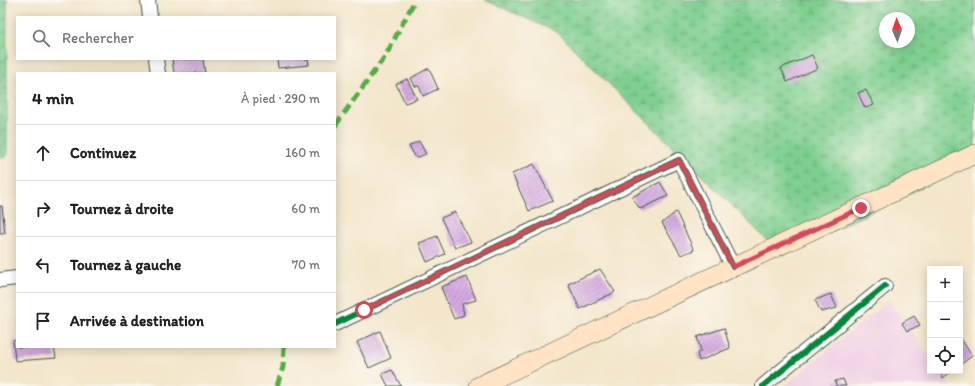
<!DOCTYPE html>
<html lang="fr">
<head>
<meta charset="utf-8">
<style>
  :root { --surface:#fff; --page:#f6f6f6; --text:#222; --muted:#767676; --line:#e0e0e0 }
  body { margin:0; font-family:Itim,sans-serif; background:var(--page); color:var(--text) }
  .controls { position:absolute; right:12px; bottom:12px; display:grid; overflow:hidden; border-radius:0px; box-shadow:0 2px 10px #0003 }
  .controls button { width:36px; height:36px; display:grid; place-items:center; padding:0; border:0; border-bottom:1px solid var(--line); background:var(--surface); color:var(--text); font:20px sans-serif }
  .compass { position:absolute; left:879px; top:12px; width:36px; height:36px; border-radius:50%; background:var(--surface); box-shadow:0 2px 10px #0003; rotate:358deg }
  .stop { position:absolute; width:12px; height:12px; margin:-9px; border:3px solid #d1495b; border-radius:50%; background:#fff }
  .stop.end { background:#d1495b; border-color:#fff; box-shadow:0 1px 4px #0008 }
  .list { margin:0; padding:0; list-style:none }
  h2 { display:flex; justify-content:space-between; align-items:center; height:52px; margin:0; padding:0 16px; font-size:17px }
  h2 small { font-size:13px; font-weight:400; color:var(--muted) }
  .list li { display:grid; grid-template-columns:26px 1fr auto; gap:12px; align-items:center; box-sizing:border-box; height:56px; padding:0 16px; border-top:1px solid var(--line) }
  .list b { display:block; font-size:15px; white-space:nowrap }
  .list em { font-size:13px; font-style:normal; color:var(--muted) }
  .icon { flex:none; width:22px; height:22px; fill:none; stroke:currentColor; stroke-width:2; stroke-linecap:round; stroke-linejoin:round }
  .map { position:relative; flex:none; width:975px; height:386px; overflow:hidden }
  .search { position:absolute; background:var(--surface); box-shadow:0 2px 10px #0003; left:16px; top:16px; width:320px; height:44px; display:flex; align-items:center; gap:10px; box-sizing:border-box; padding:0 14px; border-radius:0px; color:var(--muted); font-size:15px }
  .panel { position:absolute; background:var(--surface); box-shadow:0 2px 10px #0003; left:16px; top:72px; width:320px; height:276px; border-radius:0px }
  .map>svg:first-child { display:block }
</style>
</head>
<body>
<div class="map">
<svg width="975" height="386" viewBox="0 0 975 386">
  <defs>
    <pattern id="wetland-marsh" width="20" height="14" patternUnits="userSpaceOnUse"><rect width="20" height="14" fill="#7ecf90"/><path d="M1 5h8M5 5V1M11 12h8M15 12V8" fill="none" stroke="#67a976"/></pattern>
    <pattern id="building-hatch" width="6" height="6" patternUnits="userSpaceOnUse"><rect width="6" height="6" fill="#d4a9e2"/><path d="M-1 1l2-2M0 6l6-6M5 7l2-2" fill="none" stroke="#ab8bb8"/></pattern>
  </defs>
  <rect width="100%" height="100%" fill="#fbf7ec"/>
  <filter id="ink" filterUnits="userSpaceOnUse"><feTurbulence type="fractalNoise" baseFrequency=".025" numOctaves="2"/><feDisplacementMap in="SourceGraphic" scale="8" xChannelSelector="R" yChannelSelector="G"/><feConvolveMatrix kernelMatrix="1 2 1 2 8 2 1 2 1" color-interpolation-filters="sRGB"/></filter>
  <filter id="wash" filterUnits="userSpaceOnUse"><feTurbulence type="fractalNoise" baseFrequency=".012" numOctaves="4" result="noise"/><feDisplacementMap in="SourceGraphic" scale="16" xChannelSelector="R" yChannelSelector="G"/><feGaussianBlur stdDeviation="0.9" result="paint"/><feColorMatrix in="noise" values="0 0 0 0 0 0 0 0 0 0 0 0 0 0 0 0 0 1.4 0 .05"/><feComposite in="paint" operator="in"/></filter>
  <g filter="url(#wash)">
    <rect width="100%" height="100%" fill="#f3e6cb"/>
    <!-- built -->
    <polygon fill="#f0d0e5" points="889,300 930,358 930,371 939,371 950,386 785,386"/>
    <!-- wetland -->
    <g fill="url(#wetland-marsh)" stroke="#4e8662" fill-rule="evenodd">
      <polygon points="0,0 7,0 7,156 0,157"/>
      <path d="M485,0H975V161L782,255L557,32ZM885,18H909V42H885Z"/>
    </g>
    <g id="blocks">
      <!-- building -->
      <g fill="url(#building-hatch)">
        <polygon points="812,55 818,68 787,82 781,68"/>
        <polygon points="172,59 203,59 205,73 174,73"/>
        <polygon points="277,59 308,59 309,65 278,68"/>
        <polygon points="429,68 438,89 423,96 419,86 415,86 411,78"/>
        <polygon points="407,79 417,99 405,103 396,84"/>
        <polygon points="866,90 874,105 865,108 858,93"/>
        <polygon points="419,141 426,154 416,158 409,146"/>
        <polygon points="534,164 553,201 529,211 512,174"/>
        <polygon points="660,182 668,196 640,209 632,197"/>
        <polygon points="0,206 2,206 5,233 0,233"/>
        <polygon points="455,212 471,242 455,248 441,218"/>
        <polygon points="676,212 694,250 681,255 662,223"/>
        <polygon points="437,236 445,254 427,262 419,243"/>
        <polygon points="600,269 615,292 580,309 568,284"/>
        <polygon points="467,277 476,300 462,304 464,315 454,319 441,287"/>
        <polygon points="831,294 837,308 821,312 815,300"/>
        <polygon points="914,316 920,325 907,331 902,323"/>
        <polygon points="724,328 730,348 699,361 697,353 701,351 697,337"/>
        <polygon points="380,331 391,358 369,368 357,342"/>
        <polygon points="960,337 972,356 960,365"/>
        <polygon points="17,340 17,347 54,347 56,358 15,361 13,341"/>
        <polygon points="392,370 401,386 388,386 382,374"/>
        <polygon points="940,371 952,371 943,378"/>
        <polygon points="843,379 846,386 836,386 835,381"/>
      </g>
    </g>
  </g>
  <g filter="url(#ink)">
    <use href="#blocks" fill-opacity="0" stroke="#3f564b" stroke-width="1"/>
    <g fill="none" stroke-linecap="round" stroke-linejoin="round">
      <!-- street casing -->
      <g stroke="#3f564b" stroke-width="16">
        <g id="street">
          <polyline points="148,0 150,17"/>
          <polyline points="156,59 158,73"/>
          <polyline points="0,280 17,278"/>
          <polyline points="335,324 679,160 733,267"/>
          <polyline points="763,386 885,286"/>
        </g>
      </g>
      <!-- secondary casing -->
      <g stroke="#3f564b" stroke-width="20">
        <polyline id="secondary" points="479,386 975,154"/>
      </g>
      <!-- street -->
      <use href="#street" stroke="#fff" stroke-width="14"/>
      <!-- secondary -->
      <use href="#secondary" stroke="#fee4c5" stroke-width="19"/>
      <!-- quiet -->
      <g stroke="#52ad45" stroke-width="5" stroke-dasharray="10 5" stroke-linecap="butt">
        <polyline points="335,126 386,55 415,0"/>
        <polyline points="277,386 283,367 284,347"/>
      </g>
      <!-- cycleway casing -->
      <g stroke="#fbf7ec" stroke-width="8">
        <g id="cycleway">
          <polyline points="335,324 679,160 733,267"/>
          <polyline points="763,386 885,286"/>
        </g>
      </g>
      <!-- cycleway -->
      <use href="#cycleway" stroke="#00873e" stroke-width="6"/>
    </g>
  </g>
  <g fill="none" stroke-linecap="round" stroke-linejoin="round" filter="url(#ink)">
    <!-- route -->
    <polyline stroke="#d1495b" stroke-width="5" points="364,310 679,160 733,267 861,208"/>
  </g>
</svg>
<div class="controls">
<button>+</button>
<button>−</button>
<button><svg class="icon" aria-label="locate" viewBox="0 0 24 24"><circle cx="12" cy="12" r="6"/><path d="M12 2v4M12 18v4M2 12h4M18 12h4"/></svg></button>
</div>
<svg class="compass" viewBox="-18 -18 36 36"><path d="M0-13l5 13h-10z" fill="#e53935"/><path d="M0 13l5-13h-10z" fill="#767676"/></svg>
<div class="stop" style="left:364px;top:310px"></div>
<div class="stop end" style="left:861px;top:208px"></div>
<div class="search"><svg class="icon" aria-label="search" viewBox="0 0 24 24"><circle cx="10" cy="10" r="6"/><path d="M15 15l6 6"/></svg>Rechercher</div>
<section class="panel">
<h2>4 min<small>À pied · 290 m</small></h2>
<ul class="list">
<li><svg class="icon" aria-label="ahead" viewBox="0 0 24 24"><path d="M12 20V5M6 11l6-6 6 6"/></svg><div><b>Continuez</b></div><em>160 m</em></li>
<li><svg class="icon" aria-label="right" viewBox="0 0 24 24"><path d="M7 20v-9h11M14 6l5 5-5 5"/></svg><div><b>Tournez à droite</b></div><em>60 m</em></li>
<li><svg class="icon" aria-label="left" viewBox="0 0 24 24"><path d="M17 20v-9H6M10 6l-5 5 5 5"/></svg><div><b>Tournez à gauche</b></div><em>70 m</em></li>
<li><svg class="icon" aria-label="arrive" viewBox="0 0 24 24"><path d="M6 21V4h12l-3 4 3 4H6"/></svg><div><b>Arrivée à destination</b></div></li>
</ul>
</section>
</div>
</body>
</html>
